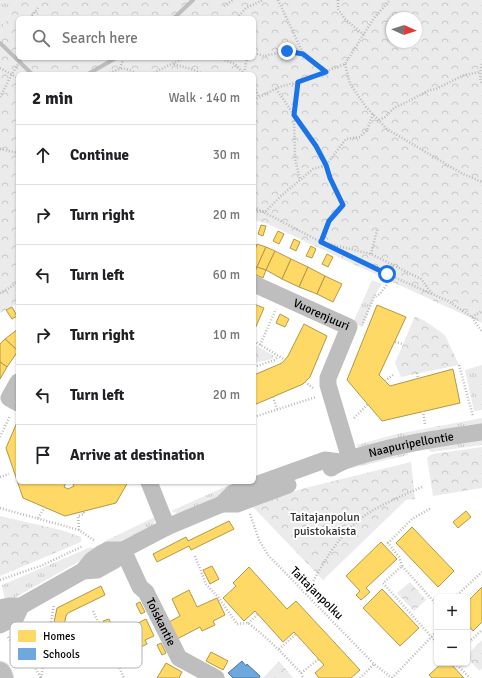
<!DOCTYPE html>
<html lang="en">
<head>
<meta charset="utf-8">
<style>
  :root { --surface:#fff; --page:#f2f2f2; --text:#202124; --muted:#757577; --line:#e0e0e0 }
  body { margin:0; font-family:Signika,sans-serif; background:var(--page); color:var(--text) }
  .controls { position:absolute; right:12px; bottom:12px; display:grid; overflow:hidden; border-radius:6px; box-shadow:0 1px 3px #0004 }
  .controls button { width:36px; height:36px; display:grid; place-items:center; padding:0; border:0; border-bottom:1px solid var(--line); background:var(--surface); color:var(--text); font:20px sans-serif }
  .compass { position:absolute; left:386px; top:12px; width:36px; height:36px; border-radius:50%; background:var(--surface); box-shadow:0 1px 3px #0004; rotate:93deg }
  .stop { position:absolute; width:12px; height:12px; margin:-9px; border:3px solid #1a73e8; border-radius:50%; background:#fff }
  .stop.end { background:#1a73e8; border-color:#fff; box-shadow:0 1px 4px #0008 }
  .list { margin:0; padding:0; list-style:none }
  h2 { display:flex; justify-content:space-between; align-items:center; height:52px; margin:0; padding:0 16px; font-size:17px }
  h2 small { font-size:13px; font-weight:400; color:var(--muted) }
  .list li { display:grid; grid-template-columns:26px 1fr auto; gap:12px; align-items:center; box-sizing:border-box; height:60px; padding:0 16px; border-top:1px solid var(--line) }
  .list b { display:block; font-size:15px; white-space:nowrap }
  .list em { font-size:13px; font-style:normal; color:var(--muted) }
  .icon { flex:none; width:22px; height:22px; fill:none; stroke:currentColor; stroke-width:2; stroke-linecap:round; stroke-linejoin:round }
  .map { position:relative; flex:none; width:482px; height:678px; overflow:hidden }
  .search { position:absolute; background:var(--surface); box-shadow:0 1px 3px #0004; left:16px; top:16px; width:240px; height:44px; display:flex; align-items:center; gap:10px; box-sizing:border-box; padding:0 14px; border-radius:6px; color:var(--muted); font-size:15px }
  .panel { position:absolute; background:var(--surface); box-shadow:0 1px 3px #0004; left:16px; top:72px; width:240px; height:412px; border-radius:6px }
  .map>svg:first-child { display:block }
</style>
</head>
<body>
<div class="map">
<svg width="482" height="678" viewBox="0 0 482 678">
  <defs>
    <pattern id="grass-tufts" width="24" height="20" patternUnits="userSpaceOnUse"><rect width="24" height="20" fill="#ebebeb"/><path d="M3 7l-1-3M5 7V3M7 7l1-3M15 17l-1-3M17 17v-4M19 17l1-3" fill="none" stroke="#c8c8c8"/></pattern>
    <pattern id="forest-crowns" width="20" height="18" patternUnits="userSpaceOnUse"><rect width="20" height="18" fill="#ebebeb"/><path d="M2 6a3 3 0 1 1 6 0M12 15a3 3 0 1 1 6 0" fill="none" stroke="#c8c8c8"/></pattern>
  </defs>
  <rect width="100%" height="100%" fill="#fff"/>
  <!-- grass -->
  <g fill="url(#grass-tufts)">
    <polygon points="0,0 17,0 0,33"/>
    <polygon points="372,280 382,284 374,297 362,327 353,323"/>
    <polygon points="482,365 482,410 474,411 465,370"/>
    <polygon points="482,418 482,424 359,448 356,445 397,434"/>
    <polygon points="482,438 482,445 432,452 428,450 428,448"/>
    <polygon points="408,453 408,455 317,476 363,462"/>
    <polygon points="229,485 232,486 217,497 179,514 171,511"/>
    <polygon points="155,517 154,524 152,527 104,549 101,545 105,541"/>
    <polygon points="91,547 96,550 96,552 16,597 5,600 2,585"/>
  </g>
  <!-- forest -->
  <g fill="url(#forest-crowns)" fill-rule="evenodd">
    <path d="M17,0H482V323L351,263L268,224L254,220V74H18V303L0,313V33ZM18,18H254V58H18ZM392,18H416V42H392Z"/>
    <polygon points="415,316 425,321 445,335 459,365 401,377 395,363"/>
    <polygon points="254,344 274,356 272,359 254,363"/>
    <polygon points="482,447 482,488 433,496 427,458 432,454"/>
    <polygon points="411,462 415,499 406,500 323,580 253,507 301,489"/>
    <polygon points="0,516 61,530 81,537 81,542 0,576"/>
    <polygon points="410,582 426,600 414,611 397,593"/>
    <polygon points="482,640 482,668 480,671 467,658 467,655"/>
    <polygon points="279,661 293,678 263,678"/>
  </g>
  <!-- homes -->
  <g fill="#ffd966" stroke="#b29847">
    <polygon points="261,225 266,226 263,236 258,234"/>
    <polygon points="278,231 284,234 279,244 273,241"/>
    <polygon points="294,239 300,242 296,251 290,248"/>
    <polygon points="257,244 266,247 257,267 254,266 254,253"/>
    <polygon points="311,246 316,249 312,258 306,256"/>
    <polygon points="266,247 275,251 266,270 257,267"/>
    <polygon points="275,251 291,259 282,279 266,270"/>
    <polygon points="327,254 333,257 328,267 322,264"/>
    <polygon points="291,259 308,267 299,287 282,279"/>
    <polygon points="257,267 266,270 263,278 254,274"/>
    <polygon points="308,267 325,276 317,294 299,287"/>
    <polygon points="325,276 342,284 333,302 317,294"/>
    <polygon points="254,304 264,308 254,331"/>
    <polygon points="377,305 406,317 379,375 390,386 453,369 460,403 382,421 347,380"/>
    <polygon points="12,307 17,316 12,319 6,310"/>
    <polygon points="280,314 289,319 285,327 276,323"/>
    <polygon points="304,324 327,336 310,377 303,384 254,405 254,375 282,363 288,356"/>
    <polygon points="18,329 18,351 5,339"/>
    <polygon points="5,339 18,351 7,367 0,362 0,344"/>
    <polygon points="0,362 7,367 0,379"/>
    <polygon points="18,420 18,482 66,482 64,487 68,489 74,486 73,484 77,482 128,482 116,503 65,516 23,498 6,448"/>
    <polygon points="466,511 471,517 458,528 453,522"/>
    <polygon points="229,521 234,529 191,550 189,546 157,562 153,554 186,537 188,541"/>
    <polygon points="412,527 454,571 438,587 396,543"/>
    <polygon points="381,542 397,559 366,588 370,592 361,600 356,595 360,591 346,576"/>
    <polygon points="212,566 219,579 210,584 203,570"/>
    <polygon points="249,567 287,609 296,601 360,670 351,678 319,678 315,673 324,665 294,632 283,642 255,611 244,621 223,598 236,586 233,583"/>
    <polygon points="101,586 105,595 68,613 66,616 56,663 46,661 57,608"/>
    <polygon points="482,587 482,622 473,631 467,624 467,602"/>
    <polygon points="382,589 419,628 400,646 363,608"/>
    <polygon points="189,590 197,607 217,598 225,615 213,621 215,625 202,631 200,627 177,639 169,622 180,616 172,599"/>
    <polygon points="140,602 145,612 141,614 136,604"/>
    <polygon points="109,619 113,628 108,630 103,621"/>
    <polygon points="146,619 154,636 145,640 147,644 133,651 131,647 123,651 114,635"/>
    <polygon points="161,643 166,653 162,655 157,645"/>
    <polygon points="211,652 228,661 223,670 206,661"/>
    <polygon points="166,663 182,672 179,678 157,678"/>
    <polygon points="442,663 450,663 464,678 432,678 429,675"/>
  </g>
  <!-- schools -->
  <polygon fill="#6fa8dc" stroke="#4e769a" points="242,661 246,666 247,664 260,676 259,678 233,678 228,673"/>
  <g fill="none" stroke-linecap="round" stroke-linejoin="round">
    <!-- stream -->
    <g stroke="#bebebe" stroke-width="4">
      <polyline points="174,18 193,0"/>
      <polyline points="0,43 32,74"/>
      <polyline points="88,74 116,58"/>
    </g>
    <!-- major casing -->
    <g stroke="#dbdbdb" stroke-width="24">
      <polyline id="major" points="0,673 2,678"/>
    </g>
    <!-- path -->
    <g stroke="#b9b9b9" stroke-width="2.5" stroke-dasharray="1 2" stroke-linecap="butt">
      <polyline points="278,0 303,53"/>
      <polyline points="338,0 338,9 345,19 364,35"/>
      <polyline points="224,6 233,0"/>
      <polyline points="30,18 38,8"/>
      <polyline points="237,18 246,8 263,0"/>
      <polyline points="254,53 264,56 287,51 303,53 326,72"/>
      <polyline points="219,58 235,64 244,74"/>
      <polyline points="174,64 194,70 203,74"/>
      <polyline points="345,64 350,84 366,107 387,129 461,173 482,182"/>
      <path d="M482,64C480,71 479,78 482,84"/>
      <polyline points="0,68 18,78"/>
      <polyline points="120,68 124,58"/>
      <polyline points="244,73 247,58"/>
      <path d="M107,74C121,68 123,66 137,74"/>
      <polyline points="151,74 184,58"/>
      <polyline points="298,82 294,120 295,158 300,180"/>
      <polyline points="254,87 259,97"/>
      <polyline points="276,89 316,146 326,165 330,178 343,205 329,221 321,242 371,254 421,279 433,295"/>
      <polyline points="0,97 12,74 22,58"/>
      <polyline points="254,100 279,87 301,81 345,64 374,18 390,0"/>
      <polyline points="379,120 385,117 394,108 411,100 427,91 436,89 464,75 480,72"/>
      <polyline points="0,149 18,153"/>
      <polyline points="254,207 321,242"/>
      <polyline points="254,211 265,212 281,196 313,169 326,165 346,139 360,137 367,130 373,114"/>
      <polyline points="325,244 387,274 448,301 472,317 482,332"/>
      <polyline points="371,254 377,230"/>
      <polyline points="0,293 18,283"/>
      <polyline points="472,317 482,311"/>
      <polyline points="363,323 374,297 380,294 387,284 390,275"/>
      <polyline points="254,341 285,360"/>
      <polyline points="395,342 403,344"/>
      <polyline points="260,345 276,309"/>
      <polyline points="459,365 473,416"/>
      <polyline points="254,367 275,360 278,356"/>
      <polyline points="417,373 418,379"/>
      <polyline points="385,381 393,375"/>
      <polyline points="305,382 313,388"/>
      <polyline points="273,397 277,409"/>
      <polyline points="423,411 425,425"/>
      <polyline points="254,417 316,397"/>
      <polyline points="354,418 368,404"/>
      <polyline points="0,437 10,416"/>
      <polyline points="0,477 9,474"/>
      <polyline points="0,508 79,530 95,541"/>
      <polyline points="250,514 259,540 268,555 374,664 392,678"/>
      <polyline points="38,518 45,507"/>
      <polyline points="79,530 78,516 84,514 84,511"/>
      <path d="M195,556L206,584L219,598L237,624L248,623C268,638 284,655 301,673L303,678"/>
      <polyline points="402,566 399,557 388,543 412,519 431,508"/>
      <polyline points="0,580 43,565 83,546"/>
      <path d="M306,594C324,562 341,528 375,509C390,501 406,494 422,487"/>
      <polyline points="455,597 482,572"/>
      <polyline points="437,605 402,566 383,583 437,643"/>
      <polyline points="93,611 124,678"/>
      <polyline points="248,623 258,614"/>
      <path d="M8,637C17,652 33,661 41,678"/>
      <polyline points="467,639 469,642 467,644"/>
      <polyline points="469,642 482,630"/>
      <polyline points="279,649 296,634"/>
      <polyline points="455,663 470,678"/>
      <polyline points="301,673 319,659"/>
      <polyline points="41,678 54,605"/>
      <polyline points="360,678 374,664"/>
      <polyline points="392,678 437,631"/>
    </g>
    <!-- minor -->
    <g stroke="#bebebe" stroke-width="17">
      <path id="s1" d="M254,284L349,327L328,378V385L350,459"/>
      <polyline points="18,382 9,398 18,403"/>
      <path id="s2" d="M331,468C345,459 362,455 378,451C412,442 447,437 482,432"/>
      <polyline points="149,482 167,527"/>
      <polyline points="222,504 237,504 288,485"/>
      <path id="s3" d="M123,550L140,587L146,592L179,658L216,678"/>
      <polyline points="83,571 97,570 115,560 123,550 167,527 222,504 233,493 325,460 340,462"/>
      <polyline points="0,608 9,606 21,606 83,571 92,560 102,553 108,550 123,550"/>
      <polyline points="0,625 16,617 21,606"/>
    </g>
    <!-- major -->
    <use href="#major" stroke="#bebebe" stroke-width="22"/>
  </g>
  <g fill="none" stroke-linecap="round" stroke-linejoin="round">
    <!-- route -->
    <polyline stroke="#1a73e8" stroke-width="5" points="287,51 303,54 326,72 298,82 294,115 316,146 326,165 330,178 343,205 329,221 321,242 387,274"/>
  </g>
  <g text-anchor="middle" stroke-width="4" stroke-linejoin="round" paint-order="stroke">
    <!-- street labels -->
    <g font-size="12" fill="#000" stroke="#fff">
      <text dy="4" stroke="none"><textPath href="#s1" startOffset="74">Vuorenjuuri</textPath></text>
      <text dy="4" stroke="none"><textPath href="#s2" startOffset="84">Naapuripellontie</textPath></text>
      <text transform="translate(317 593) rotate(45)" y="4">Taitajanpolku</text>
      <text dy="4" stroke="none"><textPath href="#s3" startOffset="82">Toiskantie</textPath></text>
    </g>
    <!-- park labels -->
    <g font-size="12" fill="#323232" stroke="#fff">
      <text x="325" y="521">Taitajanpolun<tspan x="325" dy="14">puistokaista</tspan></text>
    </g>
  </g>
  <!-- legend -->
  <rect x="10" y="622" width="132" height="46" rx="6" fill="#fff" stroke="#b2b2b2" stroke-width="1"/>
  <rect x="18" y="630" width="18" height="12" fill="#ffd966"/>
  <rect x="18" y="648" width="18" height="12" fill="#6fa8dc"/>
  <g font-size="11" fill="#000">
    <text x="43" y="640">Homes</text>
    <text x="43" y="658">Schools</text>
  </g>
</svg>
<div class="controls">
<button>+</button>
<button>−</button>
</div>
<svg class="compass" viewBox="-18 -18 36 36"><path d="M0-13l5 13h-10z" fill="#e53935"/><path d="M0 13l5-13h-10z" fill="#757577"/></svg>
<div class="stop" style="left:387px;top:274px"></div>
<div class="stop end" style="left:287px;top:51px"></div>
<div class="search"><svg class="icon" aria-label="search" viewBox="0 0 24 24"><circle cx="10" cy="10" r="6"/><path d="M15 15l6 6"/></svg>Search here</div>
<section class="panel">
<h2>2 min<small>Walk · 140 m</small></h2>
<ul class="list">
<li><svg class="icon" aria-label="ahead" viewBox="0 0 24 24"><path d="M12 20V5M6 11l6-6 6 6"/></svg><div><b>Continue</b></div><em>30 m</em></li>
<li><svg class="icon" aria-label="right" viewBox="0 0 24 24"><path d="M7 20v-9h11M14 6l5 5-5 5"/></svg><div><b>Turn right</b></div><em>20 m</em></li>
<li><svg class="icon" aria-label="left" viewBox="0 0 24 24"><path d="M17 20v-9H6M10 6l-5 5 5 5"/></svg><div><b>Turn left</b></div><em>60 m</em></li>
<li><svg class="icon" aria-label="right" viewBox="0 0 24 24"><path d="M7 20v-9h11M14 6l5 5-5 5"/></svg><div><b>Turn right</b></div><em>10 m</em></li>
<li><svg class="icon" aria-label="left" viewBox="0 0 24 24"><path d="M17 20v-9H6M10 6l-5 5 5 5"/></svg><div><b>Turn left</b></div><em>20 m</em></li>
<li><svg class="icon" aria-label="arrive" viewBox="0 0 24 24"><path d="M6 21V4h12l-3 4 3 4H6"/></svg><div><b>Arrive at destination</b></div></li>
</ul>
</section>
</div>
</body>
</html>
